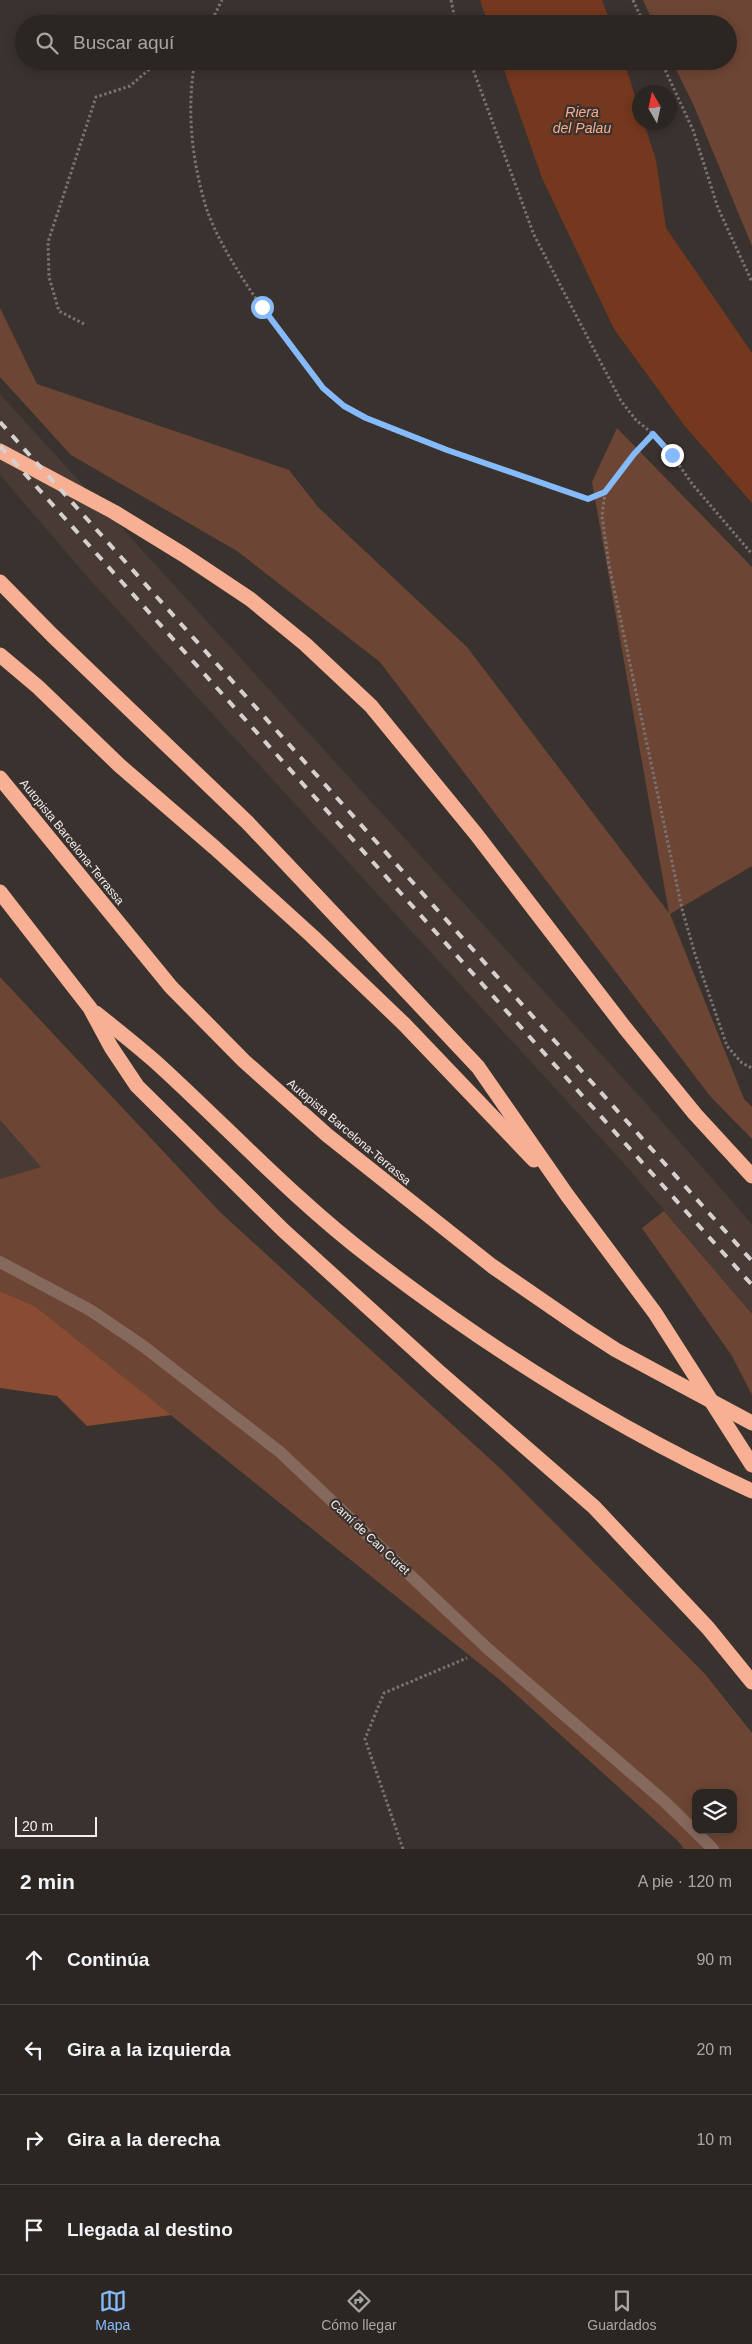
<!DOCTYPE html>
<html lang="es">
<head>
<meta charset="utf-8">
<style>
  :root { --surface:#2c2623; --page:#342e2b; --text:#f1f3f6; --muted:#a6a5a6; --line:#484341; --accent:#85bbfb }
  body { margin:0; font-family:Helvetica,sans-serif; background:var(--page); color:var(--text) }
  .controls { position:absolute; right:15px; bottom:15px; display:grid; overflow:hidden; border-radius:10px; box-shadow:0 2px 12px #0003 }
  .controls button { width:45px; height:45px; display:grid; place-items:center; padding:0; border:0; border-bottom:1px solid var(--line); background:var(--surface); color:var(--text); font:25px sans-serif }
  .compass { position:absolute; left:632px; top:85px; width:45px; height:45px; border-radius:50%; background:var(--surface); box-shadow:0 2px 12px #0003; rotate:351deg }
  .scale { position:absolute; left:15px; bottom:12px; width:82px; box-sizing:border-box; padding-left:5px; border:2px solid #f4efed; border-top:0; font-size:14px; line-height:18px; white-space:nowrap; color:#f4efed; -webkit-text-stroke:4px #3a322f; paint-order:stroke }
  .stop { position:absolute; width:15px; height:15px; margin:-11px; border:4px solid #85bbfb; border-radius:50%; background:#fff }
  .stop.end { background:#85bbfb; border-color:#fff; box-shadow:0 1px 5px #0008 }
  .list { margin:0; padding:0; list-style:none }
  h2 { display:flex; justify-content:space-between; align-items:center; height:65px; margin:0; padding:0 20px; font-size:21px }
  h2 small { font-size:16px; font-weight:400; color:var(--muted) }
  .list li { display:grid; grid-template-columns:32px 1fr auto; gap:15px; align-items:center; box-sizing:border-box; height:90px; padding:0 20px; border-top:1px solid var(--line) }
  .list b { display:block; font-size:19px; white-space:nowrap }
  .list em { font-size:16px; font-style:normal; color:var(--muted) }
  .icon { flex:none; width:28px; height:28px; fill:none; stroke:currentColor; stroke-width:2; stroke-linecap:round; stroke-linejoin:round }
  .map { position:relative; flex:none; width:752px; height:1849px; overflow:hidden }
  .search { position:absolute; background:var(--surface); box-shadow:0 2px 12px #0003; left:15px; right:15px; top:15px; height:55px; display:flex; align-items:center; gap:12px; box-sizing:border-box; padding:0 18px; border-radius:28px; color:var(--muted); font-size:19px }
  .sheet { height:425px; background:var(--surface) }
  nav { display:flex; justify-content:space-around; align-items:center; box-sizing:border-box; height:70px; border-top:1px solid var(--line); background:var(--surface); font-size:14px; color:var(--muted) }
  nav a { display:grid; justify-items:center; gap:2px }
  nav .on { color:var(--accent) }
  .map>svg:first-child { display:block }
</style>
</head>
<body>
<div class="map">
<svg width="752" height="1849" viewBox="0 0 752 1849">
  <rect width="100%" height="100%" fill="#3a322f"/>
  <!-- built -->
  <g fill="#483a34">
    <polygon points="0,394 643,1100 752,1224 752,1314 628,1168 90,580 0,475"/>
    <polygon points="0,1120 41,1167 0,1179"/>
  </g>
  <!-- green -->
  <g fill="#6d4534" fill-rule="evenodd">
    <polygon points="643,0 752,0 752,246 694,106 672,61 728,61 728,24 654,24"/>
    <polygon points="0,308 37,384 289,470 318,507 467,647 669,913 592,482 617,428 752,567 752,866 670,914 744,1099 752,1107 752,1139 710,1096 380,662 237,551 71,455 0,377"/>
    <path d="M0,977L220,1212L503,1471L705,1674L752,1733V1849H684L678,1841L500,1680L35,1306L0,1291V1179L41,1167L0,1120ZM696,1793H733V1830H696Z"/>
    <polygon points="664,1211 752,1314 752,1395 732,1356 642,1228"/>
  </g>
  <!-- forest -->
  <polygon fill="#894b31" points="0,1291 35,1306 171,1415 87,1426 57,1396 0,1388"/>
  <!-- water -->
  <g fill="#74381e">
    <polygon points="480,0 602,0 611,24 488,24"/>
    <polygon points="501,61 624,61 639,109 640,122 644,123 656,160 666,228 752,353 752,503 684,425 614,329 542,178"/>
  </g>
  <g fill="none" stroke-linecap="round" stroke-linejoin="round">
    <!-- path -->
    <g stroke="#797370" stroke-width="3" stroke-dasharray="2.5 2.5" stroke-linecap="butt">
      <polyline points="451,0 456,24"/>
      <polyline points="633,0 644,24"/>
      <polyline points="205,24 211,18"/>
      <polyline points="210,24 222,0"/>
      <path d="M195,61C186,110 192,163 207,210C222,254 270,321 300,357C314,374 326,394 345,406C384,431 441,448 485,463C519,475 553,490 588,499L605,492L634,454L653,434"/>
      <polyline points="470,61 534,235 621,401 636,420 653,434 672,455 693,485 752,554"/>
      <polyline points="661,61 693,130 718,208 752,282"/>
      <polyline points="84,324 59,311 49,277 48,242 96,97 130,86 159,61"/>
      <polyline points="605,492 602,516 609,565 682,909 695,954 727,1046 742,1063 752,1068"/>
      <polyline points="403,1849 365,1739 384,1693 467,1658"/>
    </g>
    <!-- minor -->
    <polyline stroke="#86695d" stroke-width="12" points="0,1262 90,1310 143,1346 280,1452 488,1649 665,1802 713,1849"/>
    <!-- motorway -->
    <g stroke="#f7b093" stroke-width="15">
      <polyline points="0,451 114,512 184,555 250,599 305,644 371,706 476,834 625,1028 695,1114 752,1176"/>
      <polyline points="0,582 52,635 248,823 478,1067 567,1195 655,1313 752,1465"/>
      <polyline points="0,655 38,687 119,765 215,848 312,936 404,1024 534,1160"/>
      <polyline points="0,778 171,987 244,1061 327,1135 492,1266 582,1328 616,1350 752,1423"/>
      <polyline points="0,892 90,1008 111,1047 137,1086 283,1230 438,1371 594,1507 708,1628 752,1682"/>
      <path d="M96,1013C117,1030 139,1047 159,1065C230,1130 295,1200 371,1258C489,1349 617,1429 752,1491"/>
    </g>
    <!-- rail -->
    <g stroke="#d6d1cf" stroke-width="4" stroke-dasharray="9 9" stroke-linecap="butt">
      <polyline points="0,422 752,1261"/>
      <polyline points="0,446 752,1285"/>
    </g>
  </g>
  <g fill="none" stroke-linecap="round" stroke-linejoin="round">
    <!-- route -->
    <polyline stroke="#85bbfb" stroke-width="6" points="262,307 323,388 344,406 366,418 447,450 588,499 605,492 634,454 653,434 672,455"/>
  </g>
  <g text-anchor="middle" stroke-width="4.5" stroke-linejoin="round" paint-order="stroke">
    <!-- street labels -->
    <g font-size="12" fill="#f4efed" stroke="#3a322f">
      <text transform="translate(72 842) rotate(51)" y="4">Autopista Barcelona-Terrassa</text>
      <text transform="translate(349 1132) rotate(40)" y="4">Autopista Barcelona-Terrassa</text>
      <text transform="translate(370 1537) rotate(43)" y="4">Camí de Can Curet</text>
    </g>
    <!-- water labels -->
    <g font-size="14" font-style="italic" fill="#f7ac8d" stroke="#3a322f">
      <text x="582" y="117">Riera<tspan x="582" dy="16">del Palau</tspan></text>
    </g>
  </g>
</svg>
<div class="controls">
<button><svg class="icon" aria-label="layers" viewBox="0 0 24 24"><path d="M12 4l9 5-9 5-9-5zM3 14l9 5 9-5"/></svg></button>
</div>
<svg class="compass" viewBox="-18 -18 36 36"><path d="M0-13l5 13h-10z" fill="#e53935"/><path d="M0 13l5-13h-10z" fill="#a6a5a6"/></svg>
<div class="scale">20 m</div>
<div class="stop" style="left:262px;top:307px"></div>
<div class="stop end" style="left:672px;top:455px"></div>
<div class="search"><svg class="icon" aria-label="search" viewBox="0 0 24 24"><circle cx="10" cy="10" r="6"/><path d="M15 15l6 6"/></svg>Buscar aquí</div>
</div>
<section class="sheet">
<h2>2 min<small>A pie · 120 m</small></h2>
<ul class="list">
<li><svg class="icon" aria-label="ahead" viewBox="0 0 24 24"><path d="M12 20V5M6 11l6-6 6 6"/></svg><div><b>Continúa</b></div><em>90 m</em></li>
<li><svg class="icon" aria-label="left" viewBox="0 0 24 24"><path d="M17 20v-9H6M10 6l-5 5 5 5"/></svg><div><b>Gira a la izquierda</b></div><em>20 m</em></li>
<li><svg class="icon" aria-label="right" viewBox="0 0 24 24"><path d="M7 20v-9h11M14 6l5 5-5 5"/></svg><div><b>Gira a la derecha</b></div><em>10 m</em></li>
<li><svg class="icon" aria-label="arrive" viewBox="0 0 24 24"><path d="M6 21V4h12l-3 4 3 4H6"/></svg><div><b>Llegada al destino</b></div></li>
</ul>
</section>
<nav>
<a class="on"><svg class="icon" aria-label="map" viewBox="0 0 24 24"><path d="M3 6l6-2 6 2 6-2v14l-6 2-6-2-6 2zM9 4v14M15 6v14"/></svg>Mapa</a>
<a><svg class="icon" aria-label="directions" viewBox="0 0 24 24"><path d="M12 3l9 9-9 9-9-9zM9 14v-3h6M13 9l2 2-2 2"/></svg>Cómo llegar</a>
<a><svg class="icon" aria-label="saved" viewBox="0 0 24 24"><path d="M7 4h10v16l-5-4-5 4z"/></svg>Guardados</a>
</nav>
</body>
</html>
